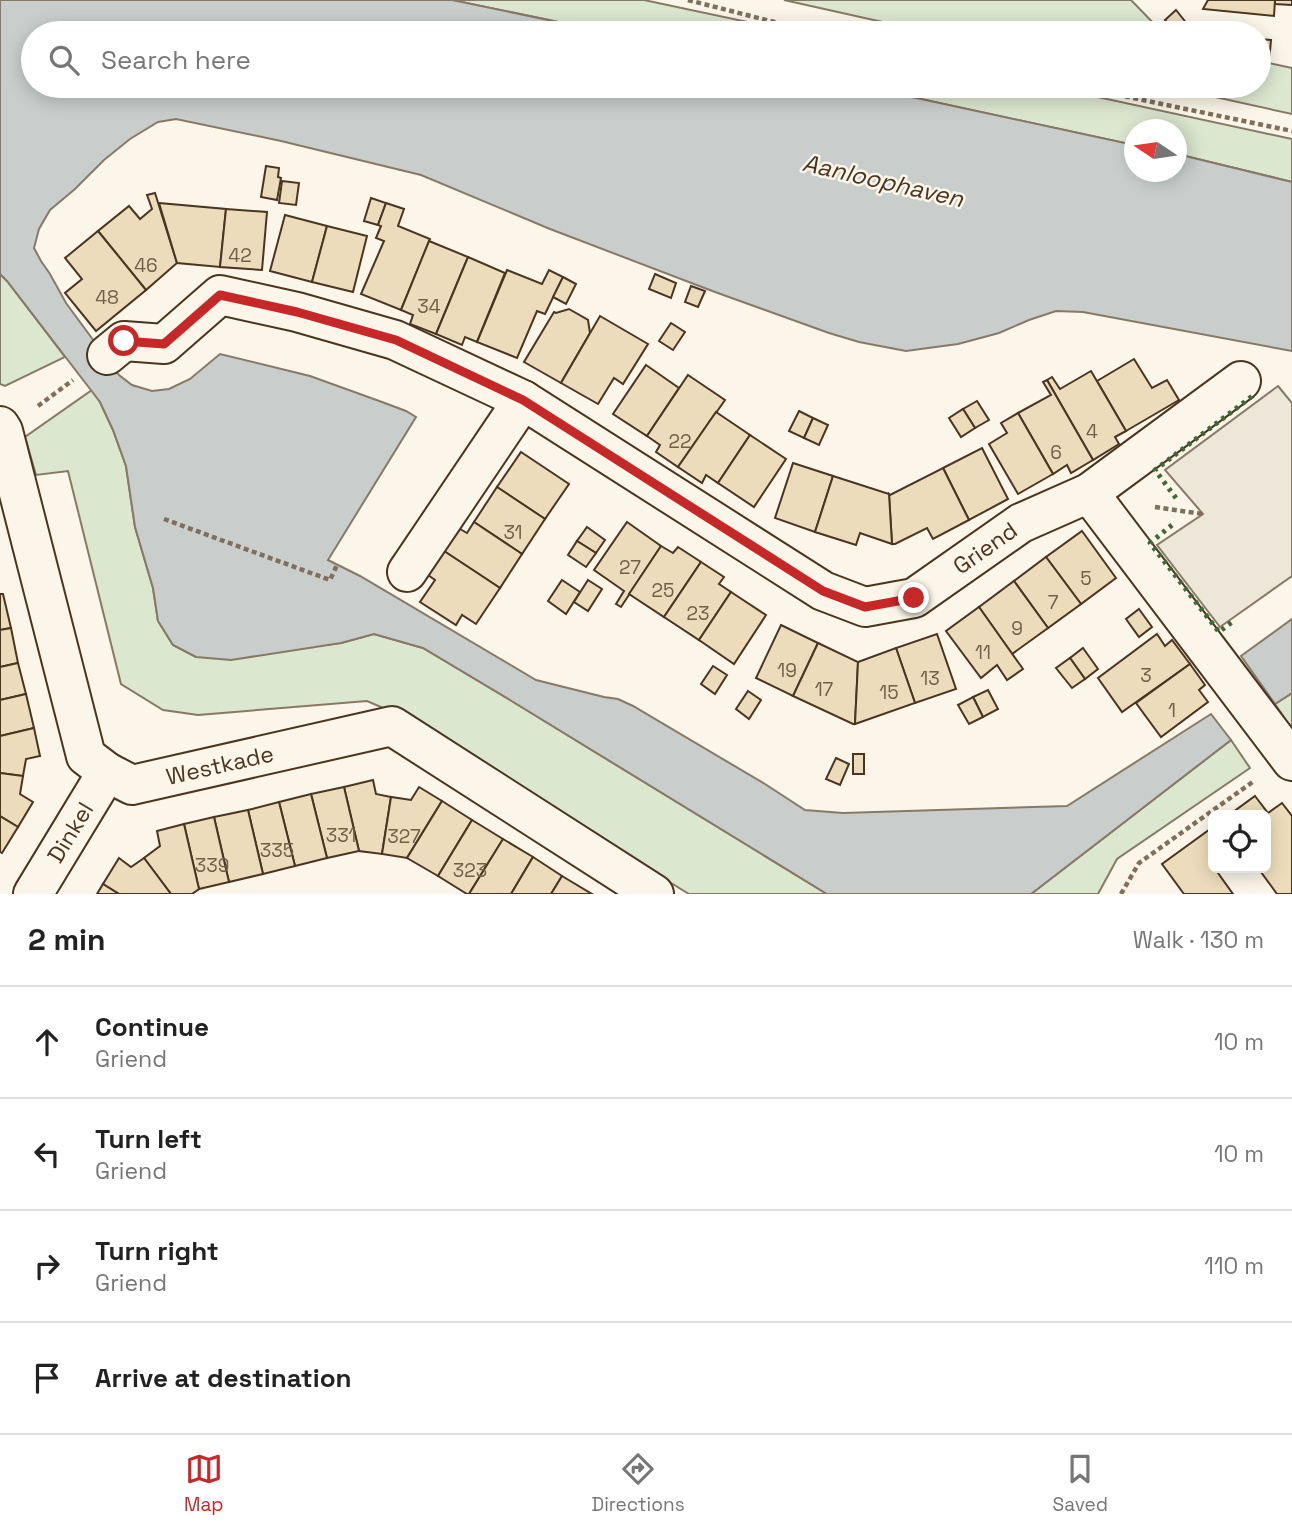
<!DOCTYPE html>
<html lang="en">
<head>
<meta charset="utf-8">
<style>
  :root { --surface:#fff; --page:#f6f6f6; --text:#222; --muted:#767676; --line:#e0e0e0; --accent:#c62828 }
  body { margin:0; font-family:"Space Grotesk",sans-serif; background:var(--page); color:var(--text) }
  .controls { position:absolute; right:21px; bottom:21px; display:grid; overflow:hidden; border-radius:10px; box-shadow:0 4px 18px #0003 }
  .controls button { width:63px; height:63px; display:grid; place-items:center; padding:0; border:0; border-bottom:2px solid var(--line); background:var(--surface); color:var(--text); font:35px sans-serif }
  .compass { position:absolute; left:1124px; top:119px; width:63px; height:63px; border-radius:50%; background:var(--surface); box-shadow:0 4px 18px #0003; rotate:283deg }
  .stop { position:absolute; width:21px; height:21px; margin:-16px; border:5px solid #c62828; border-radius:50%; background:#fff }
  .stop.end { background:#c62828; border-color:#fff; box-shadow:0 2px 7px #0008 }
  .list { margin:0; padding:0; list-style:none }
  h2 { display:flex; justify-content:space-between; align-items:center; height:91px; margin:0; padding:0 28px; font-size:30px }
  h2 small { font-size:23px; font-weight:400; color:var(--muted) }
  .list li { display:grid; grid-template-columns:46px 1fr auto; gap:21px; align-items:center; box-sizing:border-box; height:112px; padding:0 28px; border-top:2px solid var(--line) }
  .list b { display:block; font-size:26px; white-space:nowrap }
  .list p { margin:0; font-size:23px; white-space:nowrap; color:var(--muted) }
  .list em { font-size:23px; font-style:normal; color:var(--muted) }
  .icon { flex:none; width:38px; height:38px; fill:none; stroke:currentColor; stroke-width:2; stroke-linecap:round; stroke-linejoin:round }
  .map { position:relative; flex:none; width:1292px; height:894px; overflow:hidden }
  .search { position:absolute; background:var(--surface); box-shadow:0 4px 18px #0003; left:21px; right:21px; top:21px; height:77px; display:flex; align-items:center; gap:18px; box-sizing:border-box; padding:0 24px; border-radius:38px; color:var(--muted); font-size:26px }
  .sheet { height:539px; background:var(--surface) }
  nav { display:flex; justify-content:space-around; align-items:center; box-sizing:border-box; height:98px; border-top:2px solid var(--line); background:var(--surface); font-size:19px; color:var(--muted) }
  nav a { display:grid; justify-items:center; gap:4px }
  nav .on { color:var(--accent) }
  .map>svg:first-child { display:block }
</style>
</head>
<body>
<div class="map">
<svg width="1292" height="894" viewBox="0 0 1292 894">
  <rect width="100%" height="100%" fill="#fbf6e9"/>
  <!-- green -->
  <g fill="#dce7d0" stroke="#887966" stroke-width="2">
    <polygon points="452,0 644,0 799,33 611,33"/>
    <polygon points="784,0 1131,0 1163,33 932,33"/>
    <polygon points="1259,61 1292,68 1292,114 1165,86 1259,86"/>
    <polygon points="861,86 1047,86 1292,139 1292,182 1177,154 1176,130 1134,130 1134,145"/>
    <polygon points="0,274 7,281 65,357 5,386 0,384"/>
    <polygon points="92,390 100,402 113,430 126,466 135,527 153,588 158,621 173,645 196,657 290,649 341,643 374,634 423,648 510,700 827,894 689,894 395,713 367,701 198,715 163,710 121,684 68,471 36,475 25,437"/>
    <polygon points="1292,693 1292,729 1275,704"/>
    <polygon points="1231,740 1250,768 1117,859 1098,894 1031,894"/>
  </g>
  <!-- parking -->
  <polygon fill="#ede7d9" stroke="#887966" stroke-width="2" points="1278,386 1292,403 1292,576 1220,627 1157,545 1203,514 1165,470"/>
  <!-- water -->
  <g fill="#c9cecd" stroke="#887966" stroke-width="2">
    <polygon points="0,0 452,0 611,33 33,33 33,86 861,86 1134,145 1134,172 1176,172 1177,154 1292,182 1292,351 1083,312 1056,311 1029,320 999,333 958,344 906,351 859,342 829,333 715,292 550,229 421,175 281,141 176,119 158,122 130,139 104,160 75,189 50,210 39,229 34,248 41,261 50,274 66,303 119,375 132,385 152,391 169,389 190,379 220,354 310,376 382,402 406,411 416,417 328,560 360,576 536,680 604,697 618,699 633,706 765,784 805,810 843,813 1067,806 1211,714 1231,740 1031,894 827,894 510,700 423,648 374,634 341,643 231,660 196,657 173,645 158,621 153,588 135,527 126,466 113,430 100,402 7,281 0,274"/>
    <polygon points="1292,619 1292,693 1275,704 1241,656"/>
  </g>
  <!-- building -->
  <g fill="#ecdcbc" stroke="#4a3520" stroke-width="2">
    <polygon points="1208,0 1275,0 1274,16 1203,9"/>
    <polygon points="1275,0 1292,0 1292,5 1275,4"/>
    <polygon points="1176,10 1192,30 1190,33 1177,33 1165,20"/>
    <polygon points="1259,39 1271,40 1269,62 1259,61"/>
    <polygon points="266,166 279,168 278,177 281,178 277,200 261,197"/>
    <polygon points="282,181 299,183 296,205 279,203"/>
    <polygon points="155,193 177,263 146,290 98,231 129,206 140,219 152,209 147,195"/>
    <polygon points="371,198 386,203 378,225 364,221"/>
    <polygon points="159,203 226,209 220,267 177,263"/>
    <polygon points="386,203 404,209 398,226 430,239 401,310 361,294 384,241 376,238 381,226 378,225"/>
    <polygon points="226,209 267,212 262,270 220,267"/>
    <polygon points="285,215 327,226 312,282 270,271"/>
    <polygon points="327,226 367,236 353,292 312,282"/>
    <polygon points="98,231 146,290 96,331 65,293 82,279 65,258"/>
    <polygon points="429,241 468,257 436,334 410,324 413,315 401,310"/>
    <polygon points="468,257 505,273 477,342 465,337 462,345 436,334"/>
    <polygon points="507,270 542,284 549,270 563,277 545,314 537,311 517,358 477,342"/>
    <polygon points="655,274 676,283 671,298 649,289"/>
    <polygon points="563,277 576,284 566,304 553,297"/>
    <polygon points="691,286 705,291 698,307 685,302"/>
    <polygon points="569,309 588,320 590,333 561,383 524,362 554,312 556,313"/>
    <polygon points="600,316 648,344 623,384 614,378 598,404 561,383"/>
    <polygon points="671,323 685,332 673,350 659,341"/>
    <polygon points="1134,359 1152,388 1167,380 1179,400 1126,431 1097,381"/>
    <polygon points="646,365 679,388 647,436 613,414"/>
    <polygon points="1091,371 1126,431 1115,437 1119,444 1093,460 1047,380 1052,377 1060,389"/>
    <polygon points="688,375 725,400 678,467 656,452 660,445 647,436"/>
    <polygon points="1047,380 1093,460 1071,473 1067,465 1053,474 1018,413 1051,395 1043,382"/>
    <polygon points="977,401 989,420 975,428 963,409"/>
    <polygon points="963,409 975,428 961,437 949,418"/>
    <polygon points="799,411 813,418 804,438 789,431"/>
    <polygon points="716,412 750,435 718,483 706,475 702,483 678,467"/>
    <polygon points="1018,413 1053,474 1018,494 989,444 1007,433 1001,423"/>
    <polygon points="813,418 828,425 819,445 804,438"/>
    <polygon points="750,435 786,459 754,507 718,483"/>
    <polygon points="982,448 1008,499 969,520 943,468"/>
    <polygon points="521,452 569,484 545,519 497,487"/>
    <polygon points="793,463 833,476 815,532 775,518"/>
    <polygon points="943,468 969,520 933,539 927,528 895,544 892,544 889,494 890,495"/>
    <polygon points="833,476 889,494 892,544 860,533 856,545 815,532"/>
    <polygon points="497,487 545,519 522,554 474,522"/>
    <polygon points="474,522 522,554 500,588 444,551 460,529 467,533"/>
    <polygon points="627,522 661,546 621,607 616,604 624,591 594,570"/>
    <polygon points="587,527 605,540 596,553 577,541"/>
    <polygon points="1082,531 1116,578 1081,604 1046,557"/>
    <polygon points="577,541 596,553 586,567 568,555"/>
    <polygon points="661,546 673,553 678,547 701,562 664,617 629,594"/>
    <polygon points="444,551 500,588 476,624 462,615 456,625 420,602 435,580 428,575"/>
    <polygon points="1046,557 1081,604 1048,628 1014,581"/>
    <polygon points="701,562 724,577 719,584 731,592 699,640 664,617"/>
    <polygon points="562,580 580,592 566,614 548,601"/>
    <polygon points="588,580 602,589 588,611 574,602"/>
    <polygon points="1014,581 1048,628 1012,654 979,607"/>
    <polygon points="731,592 766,615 734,664 699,640"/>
    <polygon points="0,594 3,594 11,628 0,630"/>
    <polygon points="979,607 1023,669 1007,680 997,665 981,678 946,631"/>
    <polygon points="1139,609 1152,627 1139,637 1126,619"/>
    <polygon points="781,625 818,643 793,696 756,678"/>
    <polygon points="11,628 18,663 0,667 0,630"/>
    <polygon points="937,634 956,689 915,703 896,648"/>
    <polygon points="1157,634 1165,646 1172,640 1190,664 1122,712 1098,678"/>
    <polygon points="818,643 858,662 855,724 853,724 793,696"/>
    <polygon points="896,648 915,703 855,724 858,662"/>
    <polygon points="1083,648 1098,669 1085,679 1070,658"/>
    <polygon points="1070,658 1085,679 1072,688 1056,668"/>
    <polygon points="18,663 26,694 0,700 0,667"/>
    <polygon points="1190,664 1205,685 1199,690 1208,702 1161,737 1136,703"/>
    <polygon points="713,666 727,675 715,694 701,684"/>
    <polygon points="988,690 998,709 983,717 973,697"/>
    <polygon points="748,691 761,700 749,719 736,709"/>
    <polygon points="26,694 34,728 0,736 0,700"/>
    <polygon points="973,697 983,717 969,724 958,705"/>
    <polygon points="34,728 40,756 26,759 23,776 0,773 0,736"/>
    <rect x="853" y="754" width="11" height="20"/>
    <polygon points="836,758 849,764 840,785 826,779"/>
    <polygon points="0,773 23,776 20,794 33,802 18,827 0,816"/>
    <polygon points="373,780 376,794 391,797 382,854 359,851 344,787"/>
    <polygon points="344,787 359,851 327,858 311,794"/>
    <polygon points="419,787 442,801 407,858 382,854 391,797 411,800"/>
    <polygon points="311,794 327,858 295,866 279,802"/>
    <polygon points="1255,796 1268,813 1282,803 1292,816 1292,894 1277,894 1258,868 1266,868 1266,815 1229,815"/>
    <polygon points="442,801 472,820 438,876 407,858"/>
    <polygon points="279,802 295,866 263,874 248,810"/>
    <polygon points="248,810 263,874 229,882 214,817"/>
    <polygon points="0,816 18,827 2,853 0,852"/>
    <polygon points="214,817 229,882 199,889 184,824"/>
    <polygon points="472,820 503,839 469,894 467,894 438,876"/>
    <polygon points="184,824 199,889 192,894 171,894 144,858 160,846 157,831"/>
    <polygon points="1213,827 1213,868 1224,868 1218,873 1233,894 1184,894 1162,864"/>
    <polygon points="503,839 533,857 511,894 469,894"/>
    <polygon points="533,857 562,876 551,894 511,894"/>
    <polygon points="119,858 131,867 144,858 171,894 119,894 103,884"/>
    <polygon points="562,876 592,894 551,894"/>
    <polygon points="103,884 119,894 97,894"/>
  </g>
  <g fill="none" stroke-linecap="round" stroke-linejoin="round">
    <!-- minor casing -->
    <g stroke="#4a3520" stroke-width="42">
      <g id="minor">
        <path id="s1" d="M107,355L124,341L164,344L220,295L297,312L395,340L523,400L823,591L865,607L914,598L1021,523L1089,493L1241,381"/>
        <path id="s2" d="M0,426L3,431L86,756L107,772L132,785L392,726L654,894"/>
        <polyline points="1089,493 1292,761"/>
        <polyline points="407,572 523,400"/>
        <path id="s3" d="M33,894L107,772"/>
      </g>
    </g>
    <!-- path -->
    <g stroke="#7f6f5c" stroke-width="4.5" stroke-dasharray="5 3.5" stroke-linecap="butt">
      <polyline points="688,0 778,23 825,33"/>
      <polyline points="1075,86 1292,131"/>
      <polyline points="38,406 73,380"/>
      <polyline points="1155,507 1203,514"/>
      <polyline points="164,519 330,580 337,565"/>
      <polyline points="1121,894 1139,863 1254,781"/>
    </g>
    <!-- minor -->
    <use href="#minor" stroke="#fbf6e9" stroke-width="38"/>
    <!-- hedge -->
    <g stroke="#436837" stroke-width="5" stroke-dasharray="3.5 5" stroke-linecap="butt">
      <polyline points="1176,498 1155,470 1255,394"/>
      <polyline points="1172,525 1150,543 1219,632 1232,622"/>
    </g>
  </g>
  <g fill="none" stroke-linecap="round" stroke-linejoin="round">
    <!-- route -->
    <polyline stroke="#c62828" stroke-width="9" points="124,341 164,344 220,295 297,312 396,340 523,400 823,591 865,607 914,598"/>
  </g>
  <g text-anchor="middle" stroke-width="5" stroke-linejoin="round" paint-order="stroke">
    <!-- number labels -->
    <g font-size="19" fill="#725f47">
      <text x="240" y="262">42</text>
      <text x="146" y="272">46</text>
      <text x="107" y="304">48</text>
      <text x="429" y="313">34</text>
      <text x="1092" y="438">4</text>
      <text x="680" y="448">22</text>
      <text x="1056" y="459">6</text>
      <text x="513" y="539">31</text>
      <text x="630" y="574">27</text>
      <text x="1086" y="585">5</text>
      <text x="663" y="597">25</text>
      <text x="1053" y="609">7</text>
      <text x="698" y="620">23</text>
      <text x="1017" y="635">9</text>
      <text x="983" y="659">11</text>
      <text x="787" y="677">19</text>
      <text x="1146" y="682">3</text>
      <text x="930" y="685">13</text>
      <text x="824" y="696">17</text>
      <text x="889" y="699">15</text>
      <text x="1172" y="717">1</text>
      <text x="341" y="842">331</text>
      <text x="404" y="843">327</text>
      <text x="277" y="857">335</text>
      <text x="212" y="872">339</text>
      <text x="470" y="877">323</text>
    </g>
    <!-- street labels -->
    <g font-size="23" fill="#4a3520" stroke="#fbf6e9">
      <text dy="8" stroke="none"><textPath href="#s1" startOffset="996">Griend</textPath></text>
      <text dy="8" stroke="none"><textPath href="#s2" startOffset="486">Westkade</textPath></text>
      <text dy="8" stroke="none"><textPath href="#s3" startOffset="72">Dinkel</textPath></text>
    </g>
    <!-- water labels -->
    <g font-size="24" font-style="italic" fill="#4a3520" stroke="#fbf6e9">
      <text transform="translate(883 181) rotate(13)" y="8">Aanloophaven</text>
    </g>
  </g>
</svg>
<div class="controls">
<button><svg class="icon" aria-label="locate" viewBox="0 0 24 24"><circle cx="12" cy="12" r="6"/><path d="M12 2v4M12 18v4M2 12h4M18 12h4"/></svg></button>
</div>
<svg class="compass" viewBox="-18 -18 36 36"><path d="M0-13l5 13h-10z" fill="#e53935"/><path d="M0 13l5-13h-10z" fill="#767676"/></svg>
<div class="stop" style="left:124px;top:341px"></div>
<div class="stop end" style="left:914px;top:598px"></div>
<div class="search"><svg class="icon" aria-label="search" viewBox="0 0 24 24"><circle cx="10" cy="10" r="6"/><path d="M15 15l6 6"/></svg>Search here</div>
</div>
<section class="sheet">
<h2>2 min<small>Walk · 130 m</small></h2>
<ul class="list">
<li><svg class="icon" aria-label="ahead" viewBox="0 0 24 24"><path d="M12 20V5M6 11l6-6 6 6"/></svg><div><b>Continue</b><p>Griend</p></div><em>10 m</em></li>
<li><svg class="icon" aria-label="left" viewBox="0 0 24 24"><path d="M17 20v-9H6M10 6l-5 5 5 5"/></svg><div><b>Turn left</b><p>Griend</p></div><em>10 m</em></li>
<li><svg class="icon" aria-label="right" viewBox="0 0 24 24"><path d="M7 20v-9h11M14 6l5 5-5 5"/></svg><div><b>Turn right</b><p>Griend</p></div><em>110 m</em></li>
<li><svg class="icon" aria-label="arrive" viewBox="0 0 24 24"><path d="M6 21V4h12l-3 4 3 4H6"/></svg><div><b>Arrive at destination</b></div></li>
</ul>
</section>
<nav>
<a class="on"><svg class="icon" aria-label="map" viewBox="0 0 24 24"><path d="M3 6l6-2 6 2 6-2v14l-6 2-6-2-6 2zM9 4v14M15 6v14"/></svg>Map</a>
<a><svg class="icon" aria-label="directions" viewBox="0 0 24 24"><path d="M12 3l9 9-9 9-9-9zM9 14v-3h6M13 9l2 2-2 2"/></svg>Directions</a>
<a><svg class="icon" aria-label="saved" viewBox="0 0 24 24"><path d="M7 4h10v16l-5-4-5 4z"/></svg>Saved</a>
</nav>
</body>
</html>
